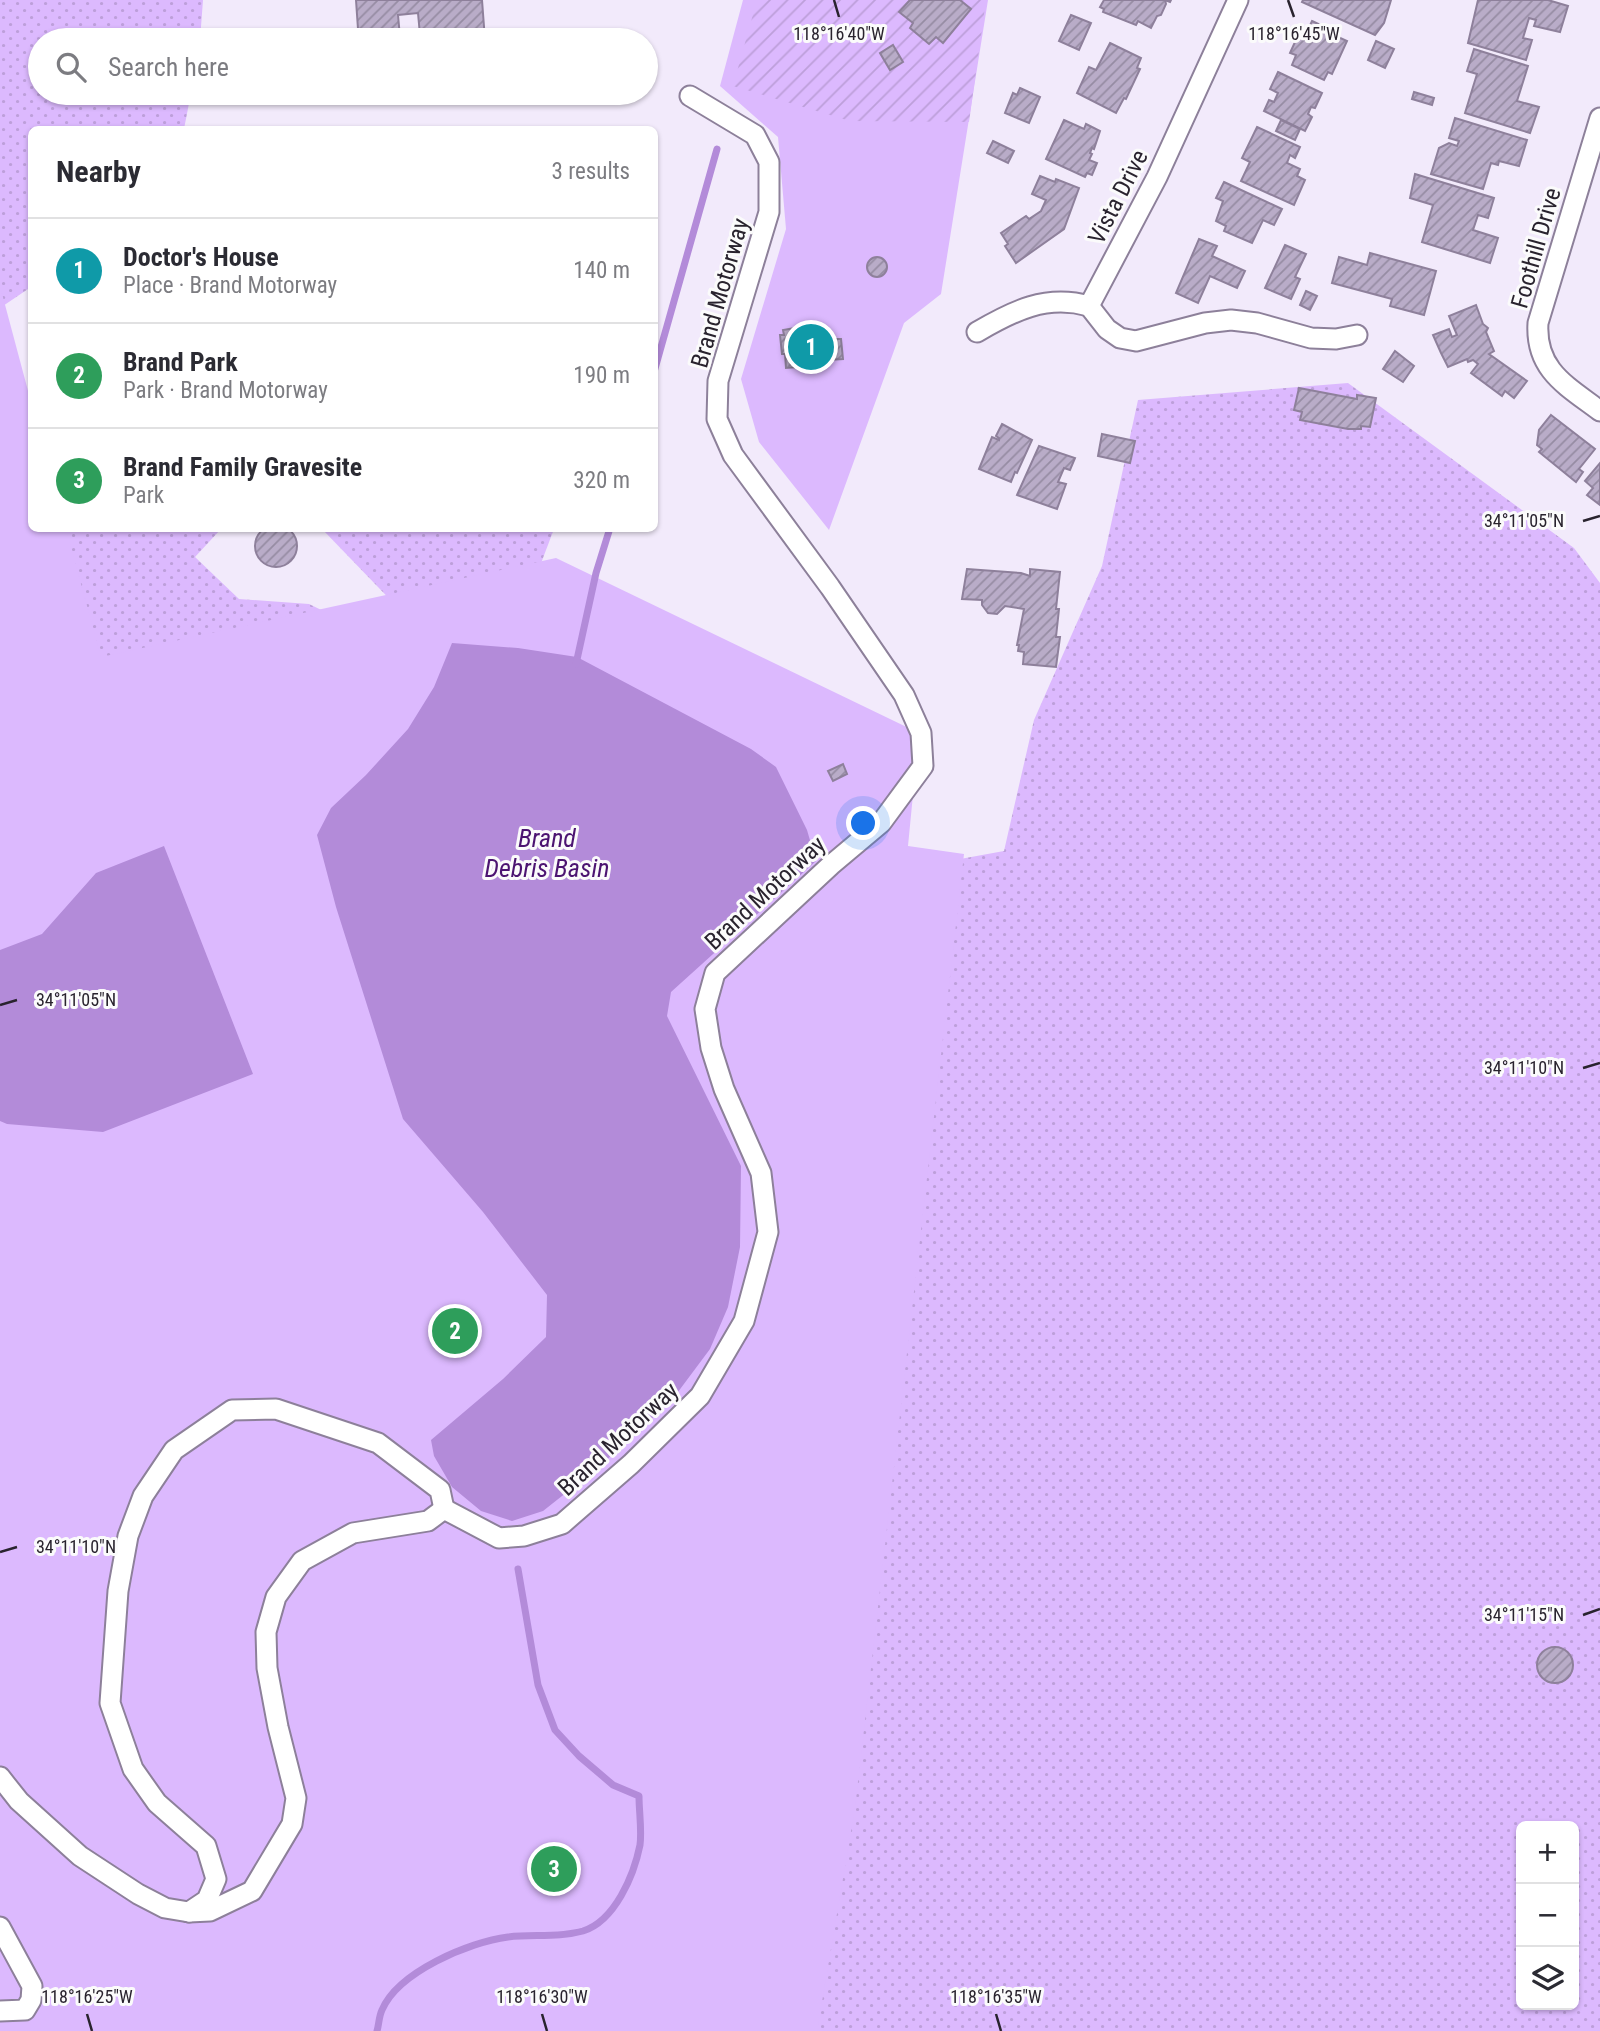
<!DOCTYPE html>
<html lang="en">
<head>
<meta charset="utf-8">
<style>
  :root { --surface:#fff; --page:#f2f2f3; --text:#2b2b33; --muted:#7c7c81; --line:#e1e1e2; --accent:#ea580c }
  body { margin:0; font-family:"Roboto Condensed",sans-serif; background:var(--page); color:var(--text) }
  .controls { position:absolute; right:21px; bottom:21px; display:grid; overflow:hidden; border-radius:10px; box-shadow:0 2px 5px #0004 }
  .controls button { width:63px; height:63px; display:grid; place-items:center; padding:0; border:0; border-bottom:2px solid var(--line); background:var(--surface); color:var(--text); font:35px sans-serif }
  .you { position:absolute; left:864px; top:824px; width:24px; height:24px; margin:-18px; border:5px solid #fff; border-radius:50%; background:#1a73e8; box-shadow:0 0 0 10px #1a73e833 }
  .badge { display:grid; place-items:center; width:46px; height:46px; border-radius:50%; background:var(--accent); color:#fff; font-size:23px; font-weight:700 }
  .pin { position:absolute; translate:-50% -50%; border:4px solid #fff; box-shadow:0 2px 7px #0006 }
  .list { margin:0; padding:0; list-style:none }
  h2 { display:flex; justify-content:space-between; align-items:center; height:91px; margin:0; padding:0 28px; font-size:30px }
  h2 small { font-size:23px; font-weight:400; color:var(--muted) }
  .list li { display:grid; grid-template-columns:46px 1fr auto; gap:21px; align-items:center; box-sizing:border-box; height:105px; padding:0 28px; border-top:2px solid var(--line) }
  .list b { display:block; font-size:26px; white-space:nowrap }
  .list p { margin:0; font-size:23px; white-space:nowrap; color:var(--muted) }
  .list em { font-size:23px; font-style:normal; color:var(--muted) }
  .icon { flex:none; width:38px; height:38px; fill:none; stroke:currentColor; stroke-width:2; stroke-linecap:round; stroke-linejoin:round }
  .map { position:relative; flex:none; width:1600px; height:2031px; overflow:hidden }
  .search { position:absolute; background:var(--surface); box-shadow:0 2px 5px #0004; left:28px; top:28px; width:630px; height:77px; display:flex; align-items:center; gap:18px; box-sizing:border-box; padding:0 24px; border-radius:38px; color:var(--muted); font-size:26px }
  .panel { position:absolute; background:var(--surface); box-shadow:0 2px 5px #0004; left:28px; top:126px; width:630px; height:406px; border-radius:10px }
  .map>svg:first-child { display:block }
</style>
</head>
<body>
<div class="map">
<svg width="1600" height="2031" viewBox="0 0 1600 2031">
  <defs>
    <pattern id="grass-dots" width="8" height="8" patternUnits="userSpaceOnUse" patternTransform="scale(1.75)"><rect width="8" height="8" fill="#dcb9fe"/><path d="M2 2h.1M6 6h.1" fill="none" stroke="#bd9fda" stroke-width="1.8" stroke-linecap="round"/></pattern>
    <pattern id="garden-furrows" width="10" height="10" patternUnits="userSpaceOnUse" patternTransform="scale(1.75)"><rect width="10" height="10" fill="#dcb9fe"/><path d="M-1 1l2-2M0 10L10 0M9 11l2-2" fill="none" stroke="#bd9fda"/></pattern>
    <pattern id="building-hatch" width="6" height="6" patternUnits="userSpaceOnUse" patternTransform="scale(1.75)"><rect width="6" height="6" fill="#b9acc8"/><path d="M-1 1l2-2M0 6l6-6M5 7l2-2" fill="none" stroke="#968ca3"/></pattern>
  </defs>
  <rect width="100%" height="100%" fill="#f2eafb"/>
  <!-- grass -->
  <g fill="url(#grass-dots)" fill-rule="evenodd">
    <polygon points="0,0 203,0 200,40 40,40 40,93 191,93 184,129 32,130 31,287 0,308"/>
    <path d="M1348,383L1574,548L1600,583V2031H0V396L32,528L221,529L195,557L239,599L309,604L867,876L1004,851L1034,720L1102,566L1138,400ZM1521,1826H1574V2005H1521Z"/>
    <polygon points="322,529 554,529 524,608 405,615"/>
  </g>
  <!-- park -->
  <g fill="#dcb9fe">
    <polygon points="743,0 988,0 941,294 904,323 829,530 759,442 741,379 786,229 778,137 720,86"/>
    <polygon points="0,286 31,402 32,528 66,529 101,657 556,558 919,733 908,846 964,854 855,1808 817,2031 0,2031"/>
  </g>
  <!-- garden -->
  <polygon fill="url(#garden-furrows)" points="757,0 986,0 969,122 850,121 733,86"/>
  <!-- water -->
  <g fill="#b38bd9">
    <polygon points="452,643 518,648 577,657 751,749 776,767 807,830 816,861 671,992 667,1016 741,1166 740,1247 728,1307 710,1349 672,1400 600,1466 543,1511 512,1521 481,1511 452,1487 434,1456 431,1440 503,1379 546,1337 547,1295 483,1212 403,1119 336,907 317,835 331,808 366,775 408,729 434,687"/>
    <polygon points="164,846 253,1074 103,1132 7,1124 0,1121 0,950 42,934 96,873"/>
  </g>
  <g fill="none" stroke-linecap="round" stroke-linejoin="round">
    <!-- stream -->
    <g stroke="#b38bd9" stroke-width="7">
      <polyline points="654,372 717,149"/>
      <polyline points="576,664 596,573 610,528"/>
      <path d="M377,2031C379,2024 379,2016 382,2010C398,1972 469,1942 508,1937C533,1934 558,1938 583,1931C615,1921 634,1875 640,1845C642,1830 639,1812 639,1796L613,1785L579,1756L555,1730L538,1685L518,1569"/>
    </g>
  </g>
  <!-- building -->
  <g fill="url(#building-hatch)" stroke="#8e809b" stroke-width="2" fill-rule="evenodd">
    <path d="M356,0H482L485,40H317L316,32L358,29ZM418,13L420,35L400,37L398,15Z"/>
    <polygon points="910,0 960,0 971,9 943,43 936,37 929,44 910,28 913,23 899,12"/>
    <polygon points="1104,0 1171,0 1170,2 1165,0 1166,4 1161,15 1157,16 1151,28 1138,21 1136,25 1103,12 1104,9 1100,7"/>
    <polygon points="1303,0 1391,0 1384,23 1375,35 1302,2"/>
    <polygon points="1478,0 1548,0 1568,6 1560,32 1534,26 1536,20 1529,18 1523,38 1532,40 1526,60 1468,43"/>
    <polygon points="1071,15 1091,23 1079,50 1059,41"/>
    <polygon points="1312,21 1329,29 1327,32 1347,41 1332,74 1328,72 1324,80 1292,65 1296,55 1290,53 1300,31 1306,34"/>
    <polygon points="1376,41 1394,49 1385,68 1368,60"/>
    <polygon points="1110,43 1141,58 1137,68 1140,69 1126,99 1124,98 1116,113 1077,93 1089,67 1096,70"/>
    <polygon points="893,45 903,62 890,70 880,53"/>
    <polygon points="1474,49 1528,66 1517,101 1539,107 1530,133 1465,113 1477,74 1467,71"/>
    <polygon points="1278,72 1322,93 1315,108 1311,107 1308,114 1312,117 1305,131 1264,111 1269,100 1274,102 1278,93 1270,89"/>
    <polygon points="1020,88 1040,97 1029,123 1005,113 1013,93 1017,95"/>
    <polygon points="1414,92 1434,98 1432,105 1412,99"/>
    <polygon points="1455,118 1527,140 1519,166 1499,161 1498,165 1491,163 1483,189 1431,174 1439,148 1449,143 1457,146 1459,141 1449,138"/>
    <polygon points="1064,120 1084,129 1086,124 1100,131 1094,149 1092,148 1090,153 1092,154 1089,160 1097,163 1092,175 1087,173 1085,177 1046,159"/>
    <polygon points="1281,120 1300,129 1295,140 1276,131"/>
    <polygon points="1257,127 1300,147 1295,158 1290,155 1287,163 1300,169 1297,176 1305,180 1294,205 1241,181 1250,162 1242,158"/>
    <polygon points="993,141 1014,151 1008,163 987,153"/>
    <polygon points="1415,174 1494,198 1488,218 1478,215 1473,230 1498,238 1490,263 1422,242 1433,205 1410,198"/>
    <polygon points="1040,176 1055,182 1056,179 1079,188 1064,229 1016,263 1005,246 1008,244 1001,233 1026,216 1029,219 1041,211 1046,200 1032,194"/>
    <polygon points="1224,182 1282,209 1274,225 1263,220 1252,243 1224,231 1226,226 1216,221 1223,201 1216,198"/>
    <polygon points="1199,239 1217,246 1212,256 1245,271 1237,288 1210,276 1198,303 1176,293"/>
    <polygon points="1285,245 1306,254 1295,277 1300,279 1291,299 1265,288"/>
    <polygon points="1370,253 1436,271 1424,315 1390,306 1392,299 1332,283 1339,257 1367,265"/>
    <circle cx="877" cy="267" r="10"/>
    <polygon points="1306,291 1317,296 1310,310 1300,305"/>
    <polygon points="1476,305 1483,324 1488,328 1486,332 1494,351 1489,354 1527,381 1514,398 1505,391 1502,396 1471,373 1478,364 1473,360 1468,362 1467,359 1448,367 1441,353 1433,335 1449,329 1452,337 1457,335 1449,316"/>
    <polygon points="818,324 818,333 831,332 831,339 841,339 843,359 810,361 811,366 786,368 785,354 782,354 780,335 784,335 783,330"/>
    <polygon points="1395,351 1414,366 1403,382 1383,369"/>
    <polygon points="1299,388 1357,399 1357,395 1376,398 1370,427 1361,426 1361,429 1348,429 1300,420 1302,412 1294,410"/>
    <polygon points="1551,415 1595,449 1579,469 1583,472 1576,482 1539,452 1542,449 1537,445 1539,430"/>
    <polygon points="1002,424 1032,440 1017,473 1015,472 1011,482 979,469 992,437 999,440 999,438 996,436"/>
    <polygon points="1102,434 1135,441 1130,463 1098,456"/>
    <polygon points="1039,446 1075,458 1070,470 1064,468 1058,482 1066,484 1057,509 1017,495"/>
    <polygon points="1600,463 1600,505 1587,495 1593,488 1585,481"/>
    <circle cx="276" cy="546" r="21"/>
    <polygon points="967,569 1021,573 1030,576 1030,569 1060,572 1056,609 1059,609 1056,637 1060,637 1056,667 1023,664 1024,652 1018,651 1019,645 1017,645 1024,609 1005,606 997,614 988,613 982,605 982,600 962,599"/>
    <polygon points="843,764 847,774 833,781 828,771"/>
    <circle cx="1555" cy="1665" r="18"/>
  </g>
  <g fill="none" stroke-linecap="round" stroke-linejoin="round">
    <!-- minor casing -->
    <g stroke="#8d809a" stroke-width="23">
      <g id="minor">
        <path d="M1600,118L1538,323C1535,370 1567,386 1600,411"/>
        <polyline points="1089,306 1157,177 1238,0"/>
        <polyline points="1089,306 1107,329 1120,338 1136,341 1205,323 1231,320 1257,323 1311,338 1336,339 1357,335"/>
        <path d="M977,332C1013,311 1046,294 1089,306"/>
        <polyline points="444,1509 499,1538 524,1536 562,1524 631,1464 700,1396 744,1321 768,1232 761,1173 724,1089 711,1048 705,1009 715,973 831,865 881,823 923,766 921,733 904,695 830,587 733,455 717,419 718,381 769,212 769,162 755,135 690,96"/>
        <polyline points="0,1777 19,1801 80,1856 138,1894 165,1908 189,1912 210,1911 252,1891 292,1824 296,1798 278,1727 267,1668 266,1632 276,1597 302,1561 353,1533 428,1521 444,1509"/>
        <polyline points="189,1912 207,1900 216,1879 206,1846 157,1803 133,1769 110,1703 118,1591 128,1536 143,1496 174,1450 232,1410 276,1409 378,1443 440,1490 444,1509"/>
        <polyline points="0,1927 32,1986 31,2000 25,2010 0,2011"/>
      </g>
    </g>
    <!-- minor -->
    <use href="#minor" stroke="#fff" stroke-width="19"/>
  </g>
  <!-- ticks -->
  <path fill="none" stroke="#29232e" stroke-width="2.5" d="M834,0L839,17M1288,0L1294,17M1583,521L1600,516M0,1005L17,1000M1583,1068L1600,1063M0,1552L17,1547M1583,1615L1600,1609M87,2014L92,2031M542,2014L547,2031M996,2014L1001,2031"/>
  <g text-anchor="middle" stroke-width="6" stroke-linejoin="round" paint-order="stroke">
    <!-- street labels -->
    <g font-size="24" fill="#29232e" stroke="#fbfbfb">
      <text transform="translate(1118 197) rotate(-63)" y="8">Vista Drive</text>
      <text transform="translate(1536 248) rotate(-74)" y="8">Foothill Drive</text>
      <text transform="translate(720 293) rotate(-74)" y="8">Brand Motorway</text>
      <text transform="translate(765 893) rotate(-43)" y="8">Brand Motorway</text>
      <text transform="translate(618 1439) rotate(-43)" y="8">Brand Motorway</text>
    </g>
    <!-- water labels -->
    <g font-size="26" font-style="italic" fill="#4c1471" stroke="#fbfbfb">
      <text x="547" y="847">Brand<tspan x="547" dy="30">Debris Basin</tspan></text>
    </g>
  </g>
  <g font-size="18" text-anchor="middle" fill="#29232e" stroke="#fbfbfb" stroke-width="6" stroke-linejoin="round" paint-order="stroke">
    <text x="839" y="40">118°16'40"W</text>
    <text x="1294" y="40">118°16'45"W</text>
    <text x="1524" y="527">34°11'05"N</text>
    <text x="76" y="1006">34°11'05"N</text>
    <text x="1524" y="1074">34°11'10"N</text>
    <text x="76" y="1553">34°11'10"N</text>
    <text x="1524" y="1621">34°11'15"N</text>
    <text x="87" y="2003">118°16'25"W</text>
    <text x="542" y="2003">118°16'30"W</text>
    <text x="996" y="2003">118°16'35"W</text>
  </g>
</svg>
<div class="controls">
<button>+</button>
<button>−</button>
<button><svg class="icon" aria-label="layers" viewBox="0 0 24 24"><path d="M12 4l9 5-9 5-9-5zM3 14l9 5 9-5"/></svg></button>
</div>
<div class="you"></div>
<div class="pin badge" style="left:811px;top:347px;background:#0f9aa8">1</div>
<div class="pin badge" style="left:455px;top:1331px;background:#2e9e5b">2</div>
<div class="pin badge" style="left:554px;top:1869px;background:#2e9e5b">3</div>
<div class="search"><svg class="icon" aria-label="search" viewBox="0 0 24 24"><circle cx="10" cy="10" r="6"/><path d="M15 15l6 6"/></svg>Search here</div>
<section class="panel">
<h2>Nearby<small>3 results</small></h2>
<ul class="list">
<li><span class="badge" style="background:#0f9aa8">1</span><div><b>Doctor's House</b><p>Place · Brand Motorway</p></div><em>140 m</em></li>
<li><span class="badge" style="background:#2e9e5b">2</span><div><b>Brand Park</b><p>Park · Brand Motorway</p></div><em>190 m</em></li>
<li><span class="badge" style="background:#2e9e5b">3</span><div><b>Brand Family Gravesite</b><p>Park</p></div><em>320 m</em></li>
</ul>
</section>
</div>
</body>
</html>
